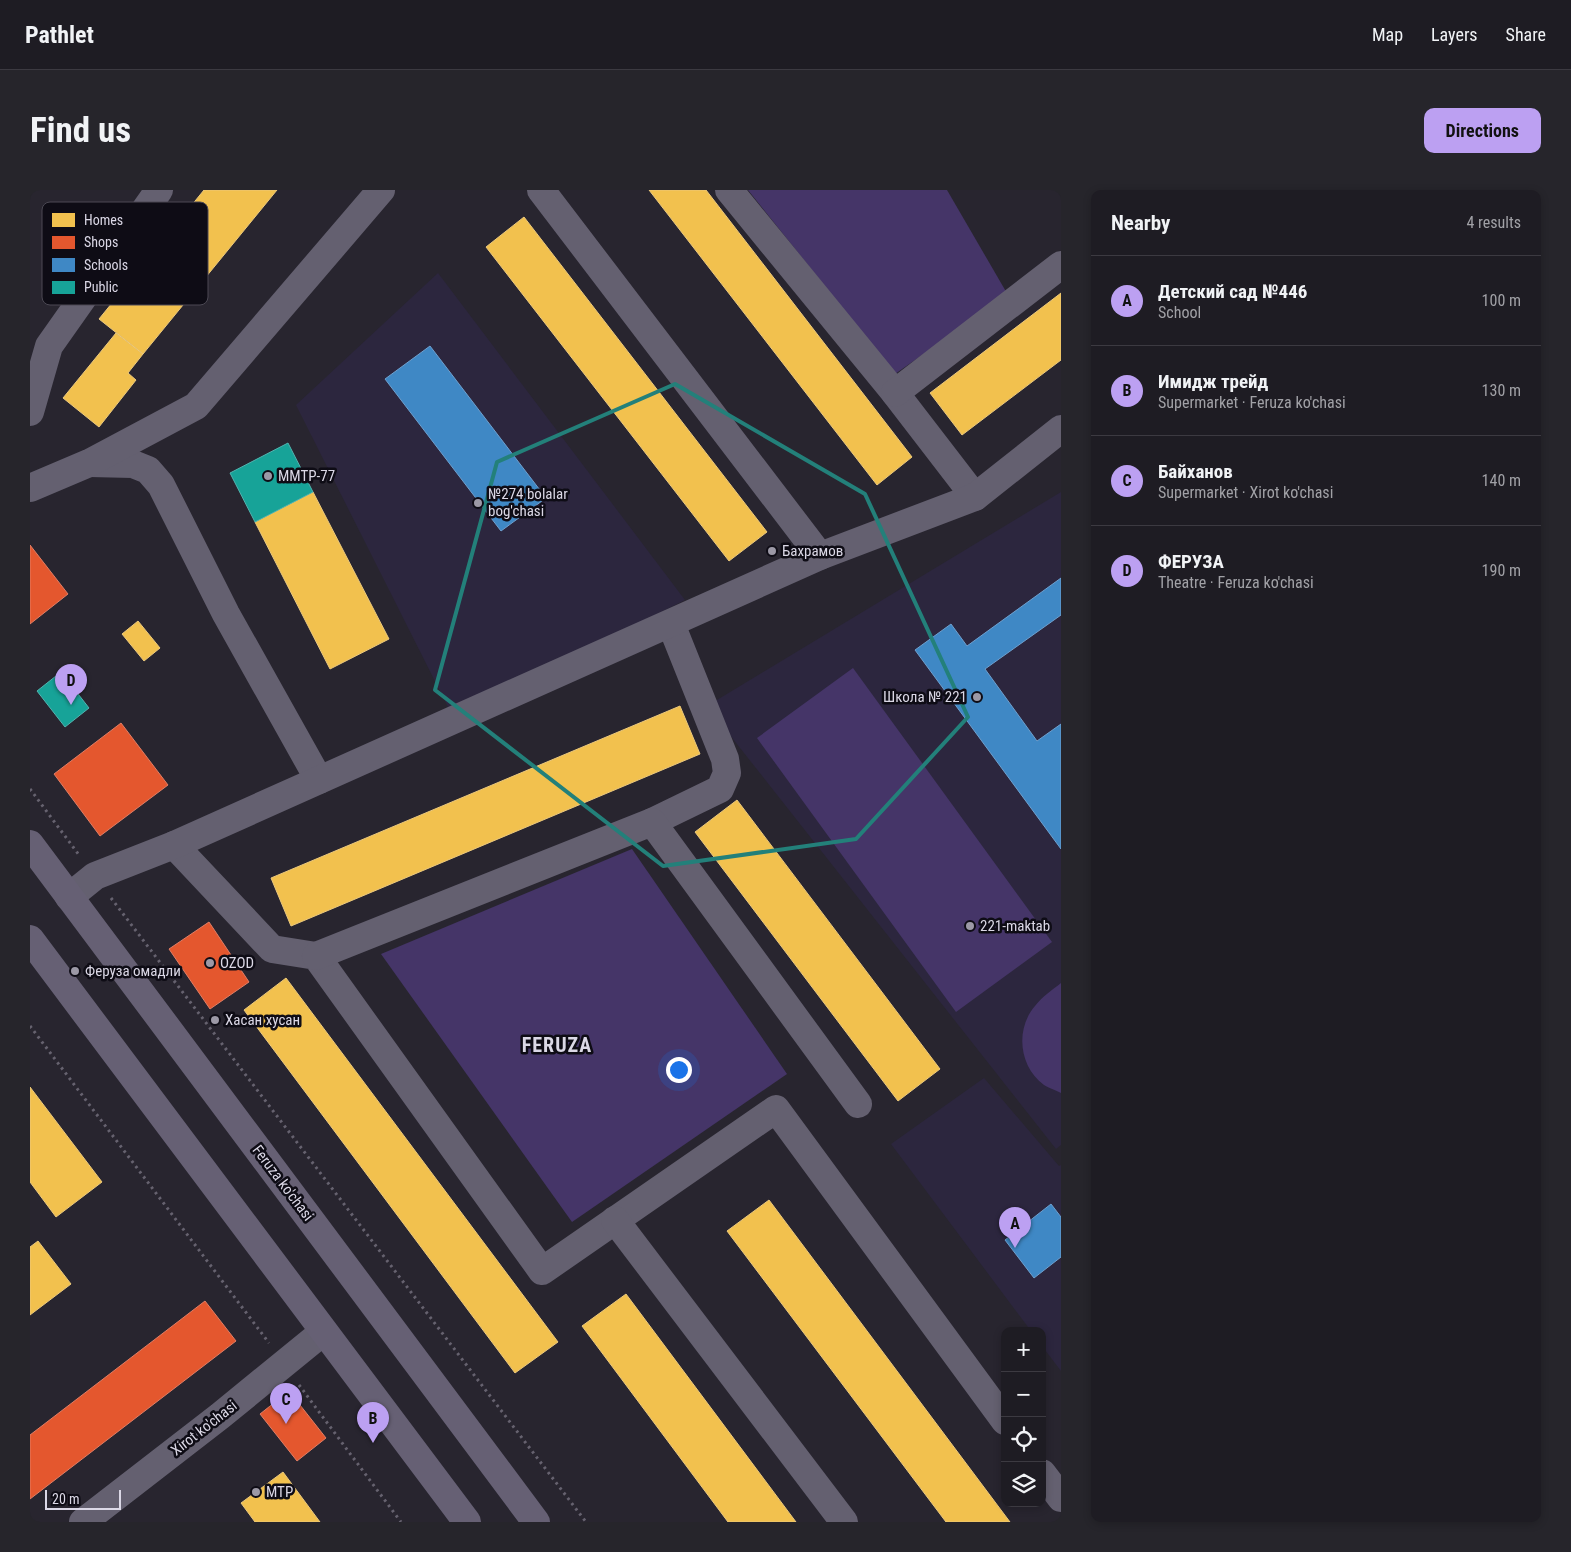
<!DOCTYPE html>
<html lang="en">
<head>
<meta charset="utf-8">
<style>
  :root { --surface:#1e1c23; --page:#26252b; --text:#f1f3f6; --muted:#a1a1a6; --line:#3c3a41; --accent:#bca0f2 }
  body { margin:0; font-family:"Roboto Condensed",sans-serif; background:var(--page); color:var(--text) }
  .controls { position:absolute; right:15px; bottom:15px; display:grid; overflow:hidden; border-radius:10px; box-shadow:0 2px 8px #0003 }
  .controls button { width:45px; height:45px; display:grid; place-items:center; padding:0; border:0; border-bottom:1px solid var(--line); background:var(--surface); color:var(--text); font:25px sans-serif }
  .scale { position:absolute; left:15px; bottom:12px; width:76px; box-sizing:border-box; padding-left:5px; border:2px solid #dbd8e6; border-top:0; font-size:14px; line-height:18px; white-space:nowrap; color:#dbd8e6; -webkit-text-stroke:4px #0e0c15; paint-order:stroke }
  .you { position:absolute; left:648px; top:879px; width:18px; height:18px; margin:-12px; border:4px solid #fff; border-radius:50%; background:#1a73e8; box-shadow:0 0 0 8px #1a73e833 }
  .badge { display:grid; place-items:center; width:32px; height:32px; border-radius:50%; background:var(--accent); color:#111; font-size:16px; font-weight:700 }
  .pin { position:absolute; translate:-50% -41px; filter:drop-shadow(0 1px 2px #0008) }
  .pin::after { content:''; position:absolute; top:26px; width:18px; height:15px; background:inherit; clip-path:polygon(0 0,100% 0,50% 100%) }
  .list { margin:0; padding:0; list-style:none }
  h2 { display:flex; justify-content:space-between; align-items:center; height:65px; margin:0; padding:0 20px; font-size:21px }
  h2 small { font-size:16px; font-weight:400; color:var(--muted) }
  .list li { display:grid; grid-template-columns:32px 1fr auto; gap:15px; align-items:center; box-sizing:border-box; height:90px; padding:0 20px; border-top:1px solid var(--line) }
  .list b { display:block; font-size:19px; white-space:nowrap }
  .list p { margin:0; font-size:16px; white-space:nowrap; color:var(--muted) }
  .list em { font-size:16px; font-style:normal; color:var(--muted) }
  .icon { flex:none; width:28px; height:28px; fill:none; stroke:currentColor; stroke-width:2; stroke-linecap:round; stroke-linejoin:round }
  .map { position:relative; flex:none; width:1031px; height:1332px; overflow:hidden; border-radius:10px }
  header { display:flex; align-items:center; gap:30px; box-sizing:border-box; height:70px; padding:0 25px; background:var(--surface); border-bottom:1px solid var(--line) }
  header strong { font-size:24px }
  nav { display:flex; gap:28px; margin-inline-start:auto; font-size:18px }
  .intro { display:flex; align-items:center; justify-content:space-between; box-sizing:border-box; height:120px; padding:0 30px }
  h1 { margin:0; font-size:35px }
  .button { padding:12px 22px; border-radius:10px; background:var(--accent); color:#111; font-size:18px; font-weight:700 }
  main { display:flex; gap:30px; padding:0 30px }
  aside { flex:1; background:var(--surface); border-radius:10px; box-shadow:0 2px 8px #0003 }
  .map>svg:first-child { display:block }
</style>
</head>
<body>
<header>
<strong>Pathlet</strong>
<nav><a>Map</a><a>Layers</a><a>Share</a></nav>
</header>
<div class="intro"><h1>Find us</h1><a class="button">Directions</a></div>
<main>
<div class="map">
<svg width="1031" height="1332" viewBox="0 0 1031 1332">
  <rect width="100%" height="100%" fill="#28252f"/>
  <!-- built -->
  <g fill="#2c263e">
    <polygon points="408,83 655,410 423,527 266,215"/>
    <polygon points="1031,302 1031,955 1026,959 677,516"/>
    <polygon points="954,888 1029,976 1031,975 1031,1181 1012,1156 1012,1141 1001,1141 861,954"/>
  </g>
  <!-- green -->
  <g fill="#453568">
    <polygon points="718,0 917,0 978,105 865,184"/>
    <polygon points="823,478 1022,752 926,822 727,548"/>
    <polygon points="602,659 757,884 542,1032 351,764"/>
    <path d="M1031,793V903C1026,900 1018,898 1014,895C989,877 985,839 1005,816C1012,807 1022,800 1031,793Z"/>
  </g>
  <!-- homes -->
  <g fill="#f2c14e" stroke="#ebc87c">
    <polygon points="174,0 247,0 113,164 69,129"/>
    <polygon points="619,0 676,0 882,267 847,295"/>
    <polygon points="494,27 737,342 699,371 456,57"/>
    <polygon points="1031,103 1031,170 932,245 900,203"/>
    <polygon points="86,143 113,164 98,183 106,190 69,237 33,208"/>
    <polygon points="283,302 359,449 300,479 225,332"/>
    <polygon points="108,431 130,458 114,471 92,444"/>
    <polygon points="650,516 670,564 261,736 241,688"/>
    <polygon points="707,610 910,879 868,911 665,642"/>
    <polygon points="256,788 528,1152 485,1183 214,820"/>
    <polygon points="0,897 72,992 26,1027 0,992"/>
    <polygon points="739,1010 980,1332 916,1332 697,1041"/>
    <polygon points="8,1051 41,1094 0,1125 0,1057"/>
    <polygon points="596,1104 766,1332 698,1332 552,1136"/>
    <polygon points="253,1282 290,1332 225,1332 211,1313"/>
  </g>
  <!-- shops -->
  <g fill="#e4572e" stroke="#e17e65">
    <polygon points="0,355 38,404 0,434"/>
    <polygon points="91,533 138,595 70,646 24,584"/>
    <polygon points="179,732 219,792 180,819 139,759"/>
    <polygon points="175,1111 206,1151 0,1309 0,1245"/>
    <polygon points="259,1201 296,1248 267,1271 230,1224"/>
  </g>
  <!-- schools -->
  <g fill="#3f88c5" stroke="#6ea0cf">
    <polygon points="400,156 516,308 471,341 355,189"/>
    <polygon points="1031,388 1031,425 955,479 1007,551 1031,534 1031,659 885,460 921,434 937,456"/>
    <polygon points="1021,1014 1031,1027 1031,1067 1004,1088 975,1050"/>
  </g>
  <!-- public -->
  <g fill="#17a398" stroke="#52b3af">
    <polygon points="258,253 283,302 225,332 200,283"/>
    <polygon points="31,482 59,518 35,537 7,501"/>
  </g>
  <g fill="none" stroke-linecap="round" stroke-linejoin="round">
    <!-- path -->
    <g stroke="#66626f" stroke-width="3" stroke-dasharray="2.5 4" stroke-linecap="butt">
      <polyline points="0,599 49,665"/>
      <polyline points="81,708 556,1332"/>
      <polyline points="0,836 239,1153"/>
      <polyline points="269,1195 371,1332"/>
    </g>
    <!-- minor -->
    <g stroke="#646070" stroke-width="28">
      <polyline points="511,0 790,366"/>
      <polyline points="699,0 865,203 945,307"/>
      <polyline points="865,203 1031,75"/>
      <polyline points="0,222 19,156 129,0"/>
      <polyline points="60,273 103,274 118,280 131,295 196,424 289,590"/>
      <polyline points="0,298 59,273 166,216 351,0"/>
      <polyline points="622,632 690,599 697,583 695,569 641,434"/>
      <polyline points="144,655 242,759 286,766 512,1081 746,919 975,1231"/>
      <polyline points="39,707 65,686 144,655 790,366 945,307 1031,239"/>
      <polyline points="286,766 622,632 828,914"/>
      <polyline points="585,1030 814,1332"/>
      <polyline points="1012,1283 1031,1308"/>
      <polyline points="53,1332 190,1226 293,1142"/>
    </g>
    <!-- major -->
    <g stroke="#666074" stroke-width="28">
      <polyline points="0,654 506,1332"/>
      <polyline points="0,749 437,1332"/>
    </g>
  </g>
  <!-- marked area -->
  <path fill="none" stroke="#23807a" stroke-width="4" stroke-linejoin="round" d="M645,194L835,304L938,527L826,649L633,676L405,500L467,272Z"/>
  <!-- markers -->
  <g fill="#9c99a6" stroke="#0e0c15" stroke-width="2">
    <circle cx="238" cy="286" r="5"/>
    <circle cx="448" cy="313" r="5"/>
    <circle cx="742" cy="361" r="5"/>
    <circle cx="947" cy="507" r="5"/>
    <circle cx="940" cy="736" r="5"/>
    <circle cx="180" cy="773" r="5"/>
    <circle cx="45" cy="781" r="5"/>
    <circle cx="185" cy="830" r="5"/>
    <circle cx="226" cy="1302" r="5"/>
  </g>
  <g text-anchor="middle" stroke-width="5" stroke-linejoin="round" paint-order="stroke">
    <!-- poi labels -->
    <g font-size="15" fill="#dbd8e6" stroke="#0e0c15" text-anchor="start">
      <text x="248" y="291">MMTP-77</text>
      <text x="458" y="309">№274 bolalar<tspan x="458" dy="17">bog'chasi</tspan></text>
      <text x="752" y="366">Бахрамов</text>
      <text x="937" y="512" text-anchor="end">Школа № 221</text>
      <text x="950" y="741">221-maktab</text>
      <text x="190" y="778">OZOD</text>
      <text x="55" y="786">Феруза омадли</text>
      <text x="195" y="835">Хасан хусан</text>
      <text x="236" y="1307">MTP</text>
    </g>
    <!-- street labels -->
    <g font-size="15" fill="#dbd8e6" stroke="#0e0c15">
      <text transform="translate(253 993) rotate(53)" y="5">Feruza ko'chasi</text>
      <text transform="translate(174 1238) rotate(-38)" y="5">Xirot ko'chasi</text>
    </g>
    <!-- district labels -->
    <g font-size="20" font-weight="bold" letter-spacing="1" fill="#dbd8e6" stroke="#0e0c15">
      <text x="527" y="862">FERUZA</text>
    </g>
  </g>
  <!-- legend -->
  <rect x="12" y="12" width="166" height="103" rx="8" fill="#0e0c15" stroke="#4c4954" stroke-width="1"/>
  <rect x="22" y="23" width="23" height="14" fill="#f2c14e"/>
  <rect x="22" y="46" width="23" height="13" fill="#e4572e"/>
  <rect x="22" y="68" width="23" height="14" fill="#3f88c5"/>
  <rect x="22" y="91" width="23" height="13" fill="#17a398"/>
  <g font-size="14" fill="#dbd8e6">
    <text x="54" y="35">Homes</text>
    <text x="54" y="57">Shops</text>
    <text x="54" y="80">Schools</text>
    <text x="54" y="102">Public</text>
  </g>
</svg>
<div class="controls">
<button>+</button>
<button>−</button>
<button><svg class="icon" aria-label="locate" viewBox="0 0 24 24"><circle cx="12" cy="12" r="6"/><path d="M12 2v4M12 18v4M2 12h4M18 12h4"/></svg></button>
<button><svg class="icon" aria-label="layers" viewBox="0 0 24 24"><path d="M12 4l9 5-9 5-9-5zM3 14l9 5 9-5"/></svg></button>
</div>
<div class="scale">20 m</div>
<div class="you"></div>
<div class="pin badge" style="left:985px;top:1058px">A</div>
<div class="pin badge" style="left:343px;top:1253px">B</div>
<div class="pin badge" style="left:256px;top:1234px">C</div>
<div class="pin badge" style="left:41px;top:515px">D</div>
</div>
<aside>
<h2>Nearby<small>4 results</small></h2>
<ul class="list">
<li><span class="badge">A</span><div><b>Детский сад №446</b><p>School</p></div><em>100 m</em></li>
<li><span class="badge">B</span><div><b>Имидж трейд</b><p>Supermarket · Feruza ko'chasi</p></div><em>130 m</em></li>
<li><span class="badge">C</span><div><b>Байханов</b><p>Supermarket · Xirot ko'chasi</p></div><em>140 m</em></li>
<li><span class="badge">D</span><div><b>ФЕРУЗА</b><p>Theatre · Feruza ko'chasi</p></div><em>190 m</em></li>
</ul>
</aside>
</main>
</body>
</html>
